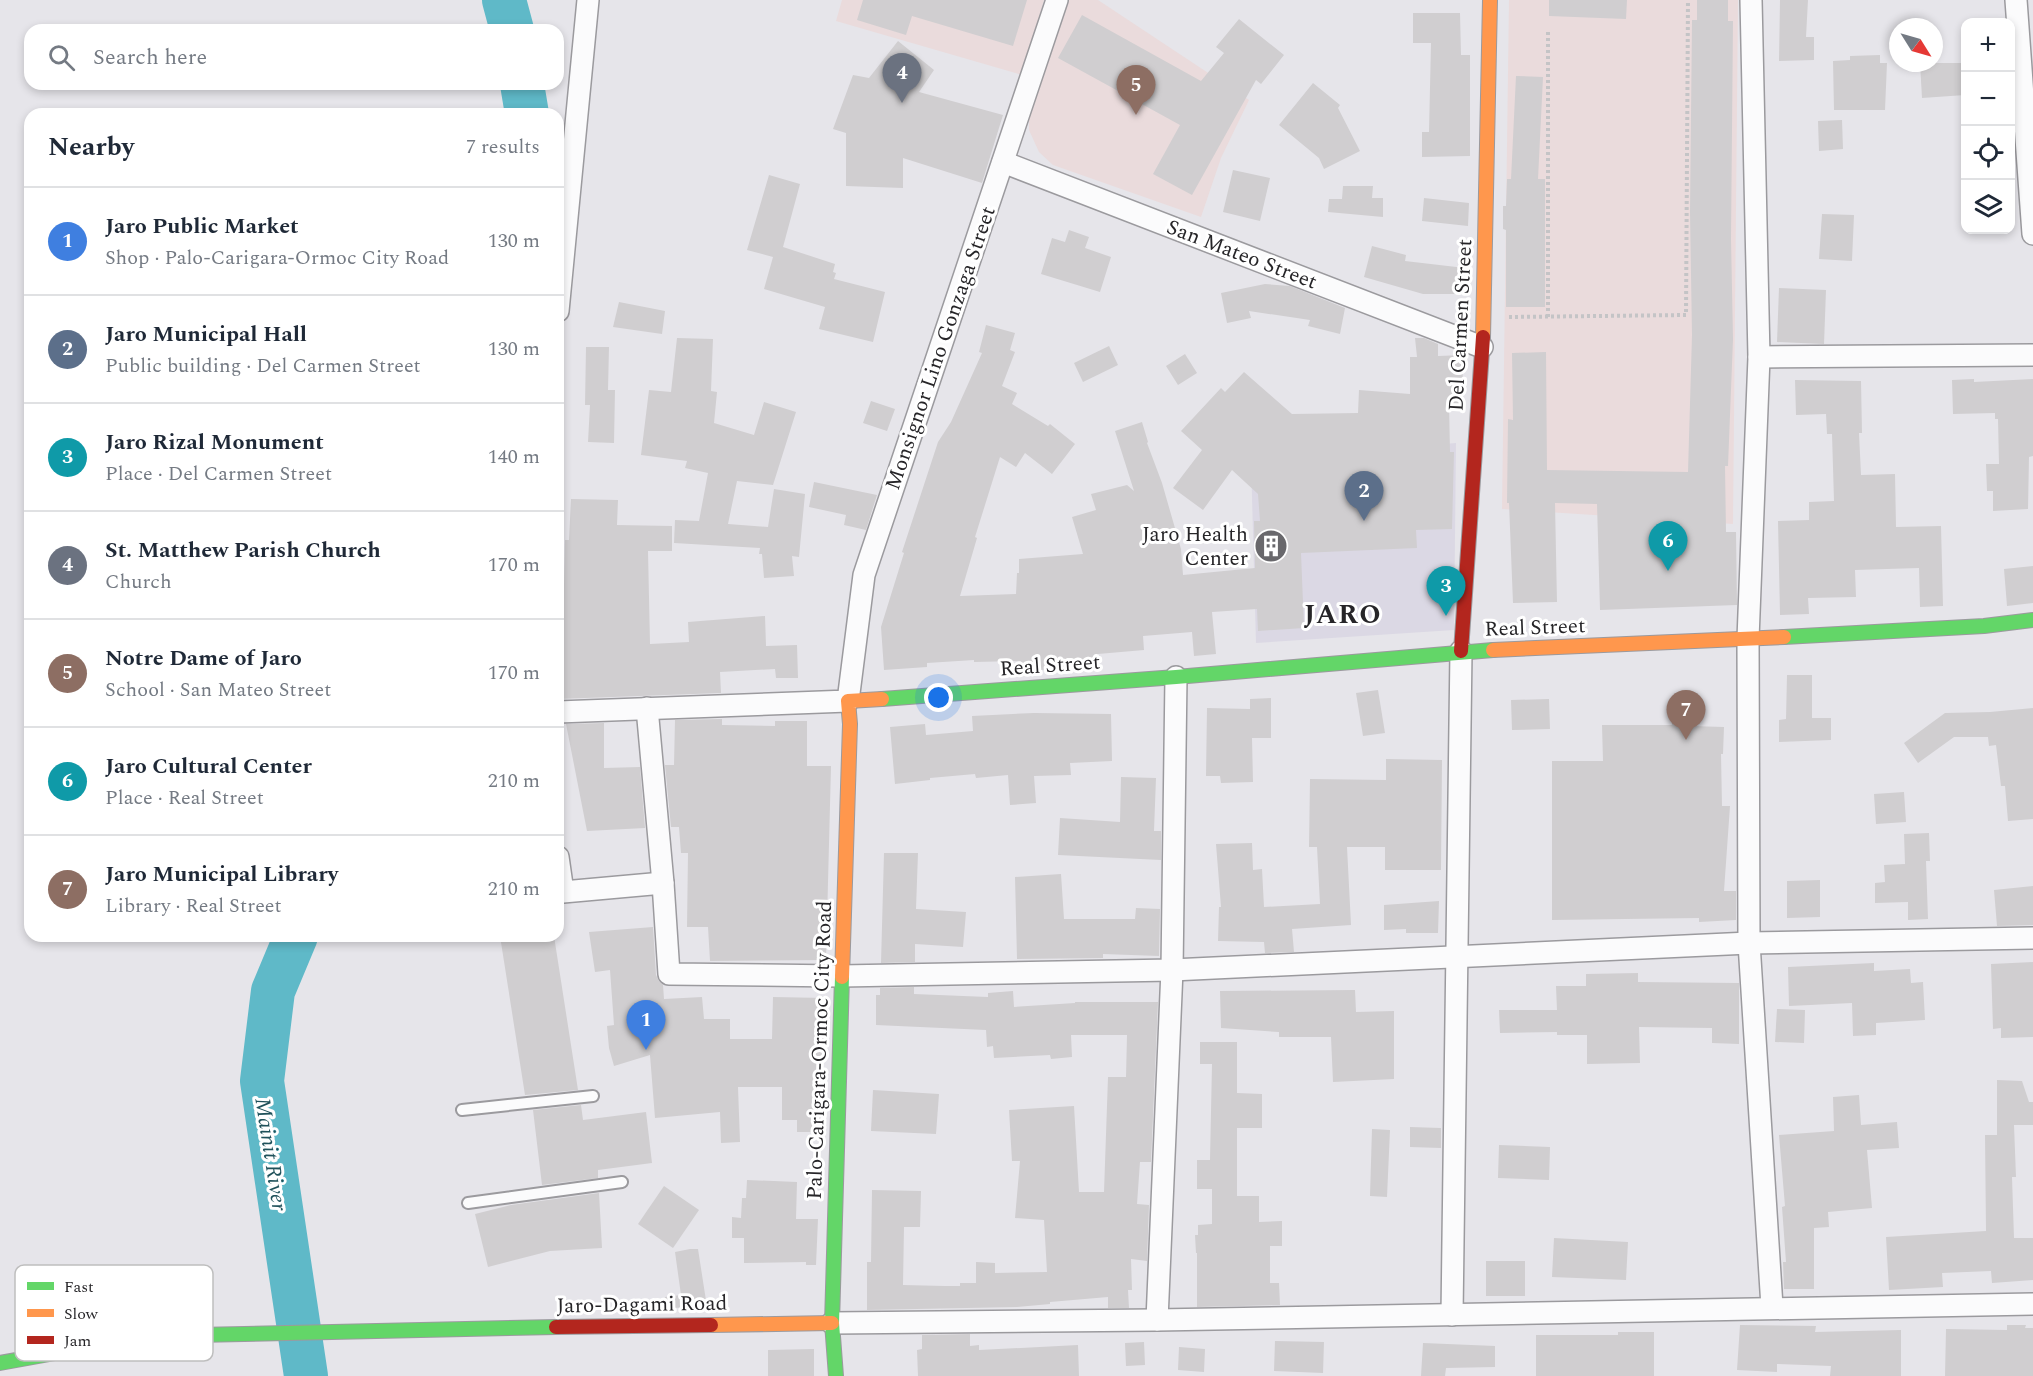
<!DOCTYPE html>
<html lang="en">
<head>
<meta charset="utf-8">
<style>
  :root { --surface:#fff; --page:#f6f6f7; --text:#1f2937; --muted:#747a83; --line:#e0e1e3; --accent:#69686c }
  body { margin:0; font-family:Spectral,serif; background:var(--page); color:var(--text) }
  .controls { position:absolute; right:18px; top:18px; display:grid; overflow:hidden; border-radius:12px; box-shadow:0 3px 9px #0003 }
  .controls button { width:54px; height:54px; display:grid; place-items:center; padding:0; border:0; border-bottom:2px solid var(--line); background:var(--surface); color:var(--text); font:30px sans-serif }
  .compass { position:absolute; left:1889px; top:18px; width:54px; height:54px; border-radius:50%; background:var(--surface); box-shadow:0 3px 9px #0003; rotate:127deg }
  .you { position:absolute; left:939px; top:698px; width:21px; height:21px; margin:-15px; border:4px solid #fff; border-radius:50%; background:#1a73e8; box-shadow:0 0 0 9px #1a73e833 }
  .badge { display:grid; place-items:center; width:39px; height:39px; border-radius:50%; background:var(--accent); color:#fff; font-size:20px; font-weight:700 }
  .pin { position:absolute; translate:-50% -50px; filter:drop-shadow(0 2px 3px #0008) }
  .pin::after { content:''; position:absolute; top:32px; width:21px; height:18px; background:inherit; clip-path:polygon(0 0,100% 0,50% 100%) }
  .list { margin:0; padding:0; list-style:none }
  h2 { display:flex; justify-content:space-between; align-items:center; height:78px; margin:0; padding:0 24px; font-size:26px }
  h2 small { font-size:20px; font-weight:400; color:var(--muted) }
  .list li { display:grid; grid-template-columns:39px 1fr auto; gap:18px; align-items:center; box-sizing:border-box; height:108px; padding:0 24px; border-top:2px solid var(--line) }
  .list b { display:block; font-size:22px; white-space:nowrap }
  .list p { margin:0; font-size:20px; white-space:nowrap; color:var(--muted) }
  .list em { font-size:20px; font-style:normal; color:var(--muted) }
  .icon { flex:none; width:33px; height:33px; fill:none; stroke:currentColor; stroke-width:2; stroke-linecap:round; stroke-linejoin:round }
  .map { position:relative; flex:none; width:2033px; height:1376px; overflow:hidden }
  .search { position:absolute; background:var(--surface); box-shadow:0 3px 9px #0003; left:24px; top:24px; width:540px; height:66px; display:flex; align-items:center; gap:15px; box-sizing:border-box; padding:0 21px; border-radius:18px; color:var(--muted); font-size:22px }
  .panel { position:absolute; background:var(--surface); box-shadow:0 3px 9px #0003; left:24px; top:108px; width:540px; height:834px; border-radius:18px }
  .map>svg:first-child { display:block }
</style>
</head>
<body>
<div class="map">
<svg width="2033" height="1376" viewBox="0 0 2033 1376">
  <rect width="100%" height="100%" fill="#e6e5ea"/>
  <!-- built -->
  <polygon fill="#dbd8e4" points="1456,443 1454,630 1256,643 1251,460"/>
  <!-- education -->
  <g fill="#eadbdc">
    <polygon points="842,0 1044,0 1022,75 836,21"/>
    <polygon points="1067,0 1098,0 1249,100 1221,158 1201,217 1053,165 1039,152 1029,130 1029,99"/>
    <polygon points="1509,0 1738,0 1733,524 1502,509"/>
  </g>
  <g fill="none" stroke-linecap="round" stroke-linejoin="round">
    <!-- river -->
    <g stroke="#5fb9c8" stroke-width="44">
      <polyline points="504,0 512,30"/>
      <polyline points="522,84 527,114"/>
      <polyline points="296,936 273,991 262,1081 306,1376"/>
    </g>
  </g>
  <!-- building -->
  <g fill="#d0ced0">
    <polygon points="863,0 1027,0 1013,46 912,16 906,35 857,20"/>
    <polygon points="1549,0 1627,0 1626,19 1549,16"/>
    <polygon points="1697,0 1728,0 1728,21 1733,21 1731,239 1733,339 1728,466 1725,466 1726,532 1736,532 1737,605 1600,610 1597,504 1555,503 1557,602 1513,603 1509,503 1507,503 1508,419 1513,420 1512,353 1546,352 1547,470 1688,472 1692,335 1690,212 1692,20 1697,20"/>
    <polygon points="1780,0 1808,0 1806,37 1814,37 1814,60 1779,61"/>
    <polygon points="1413,13 1460,13 1461,55 1470,55 1470,156 1422,157 1422,132 1429,132 1431,43 1413,43"/>
    <polygon points="1082,15 1201,81 1224,53 1216,47 1239,19 1284,55 1261,84 1256,80 1192,195 1153,174 1180,125 1058,58"/>
    <polygon points="898,41 934,70 919,92 1003,115 982,183 903,158 903,188 846,186 846,133 833,129 853,75 869,78"/>
    <polygon points="1880,55 1880,63 1887,63 1885,110 1834,110 1833,61 1850,60 1850,56"/>
    <polygon points="1920,63 1965,63 1965,95 1922,98"/>
    <polygon points="1516,76 1543,77 1538,179 1545,179 1545,307 1506,307 1506,230 1503,229 1503,206 1506,206 1507,179 1511,179"/>
    <polygon points="1313,83 1340,105 1338,108 1360,151 1324,169 1319,158 1279,125"/>
    <polygon points="1842,120 1843,149 1819,151 1818,121"/>
    <polygon points="1233,170 1270,178 1260,221 1223,212"/>
    <polygon points="769,175 800,184 783,247 835,264 833,272 836,273 834,279 885,292 873,342 819,329 825,307 764,289 773,257 747,250"/>
    <polygon points="1343,186 1373,186 1372,198 1383,198 1383,217 1328,212 1329,199 1342,199"/>
    <polygon points="1424,198 1469,203 1468,226 1422,221"/>
    <polygon points="1822,214 1854,215 1852,261 1819,259"/>
    <polygon points="1069,230 1089,237 1085,248 1111,257 1100,292 1041,274 1052,238 1065,242"/>
    <polygon points="1372,246 1406,255 1405,261 1465,268 1462,294 1423,294 1364,277"/>
    <polygon points="1265,284 1290,286 1345,308 1340,334 1308,326 1310,320 1249,311 1251,318 1227,323 1221,293"/>
    <polygon points="1779,288 1826,290 1824,344 1777,342"/>
    <polygon points="619,302 665,311 662,334 613,327"/>
    <polygon points="986,325 1015,333 1010,350 1015,352 1002,386 1017,393 1012,404 1048,426 1050,424 1075,444 1052,474 1025,453 1016,467 1000,457 975,537 977,538 960,596 1016,594 1017,573 1019,573 1019,559 1083,554 1072,517 1096,510 1091,494 1127,485 1134,491 1115,431 1142,422 1148,442 1147,443 1162,483 1181,549 1183,575 1255,568 1254,521 1260,521 1258,494 1232,470 1203,510 1173,488 1202,450 1181,431 1221,388 1225,392 1244,372 1292,414 1358,413 1359,390 1410,394 1410,357 1417,357 1415,338 1424,338 1438,344 1438,356 1464,355 1461,404 1449,404 1450,452 1454,452 1452,529 1416,530 1417,548 1301,553 1304,628 1258,631 1257,609 1212,612 1216,654 1194,656 1192,632 1143,636 1144,650 1098,654 1098,665 1041,670 1021,669 1021,661 974,662 974,660 927,663 927,667 884,670 881,627 904,553 902,552 938,442 951,422 982,353 979,352"/>
    <polygon points="677,338 713,339 711,391 717,392 714,423 754,435 764,402 796,412 773,485 737,481 728,524 768,527 774,489 805,494 799,557 792,556 794,576 764,578 762,554 759,554 760,548 674,543 675,520 699,521 708,473 685,468 687,461 641,455 649,390 671,392"/>
    <polygon points="1109,346 1118,365 1083,382 1074,363"/>
    <polygon points="586,347 609,347 608,390 615,390 614,443 588,442 590,405 585,405"/>
    <polygon points="1185,354 1197,373 1178,385 1166,366"/>
    <polygon points="1974,379 1974,382 2033,379 2033,456 2029,457 2028,509 1993,511 1993,491 1987,491 1986,464 1999,464 1998,419 1995,419 1995,413 1953,414 1952,380"/>
    <polygon points="1795,380 1861,381 1862,433 1859,433 1861,475 1895,474 1896,527 1941,526 1943,606 1920,607 1919,568 1855,570 1856,597 1808,598 1809,614 1780,615 1778,521 1809,520 1809,502 1834,501 1832,434 1827,434 1826,414 1796,415"/>
    <polygon points="871,401 895,409 887,431 863,423"/>
    <polygon points="814,482 877,495 866,530 844,525 846,515 809,507"/>
    <polygon points="571,499 618,500 617,525 672,526 672,551 648,551 650,644 689,642 688,622 765,616 766,646 797,645 798,678 776,678 775,669 720,672 721,693 558,699 558,603 561,603 561,584 564,584 565,540 569,540"/>
    <polygon points="2033,566 2033,603 2007,606 2004,569"/>
    <polygon points="1787,675 1812,675 1812,718 1831,718 1831,740 1779,742 1779,720 1786,719"/>
    <polygon points="1378,690 1385,733 1363,736 1356,693"/>
    <polygon points="1271,698 1271,738 1252,738 1253,782 1221,783 1220,776 1206,776 1207,708 1250,709 1250,699"/>
    <polygon points="1549,699 1550,729 1512,730 1511,700"/>
    <polygon points="2033,708 2033,819 2008,821 2005,786 2001,786 1996,745 1989,746 1988,737 1954,737 1918,763 1904,743 1945,713 1990,712"/>
    <polygon points="1672,711 1691,711 1691,726 1724,727 1723,754 1721,754 1722,806 1730,806 1724,891 1736,891 1736,920 1699,922 1699,918 1552,920 1552,761 1603,761 1602,725 1672,725"/>
    <polygon points="1034,713 1111,714 1112,761 1070,763 1071,775 1034,776 1036,803 1010,805 1008,775 976,778 975,774 930,778 930,780 895,784 890,727 925,724 926,735 973,731 972,716"/>
    <polygon points="722,719 722,725 775,726 775,721 807,721 807,766 831,766 826,960 710,961 708,927 687,927 688,853 681,853 679,827 671,827 665,765 674,765 675,720"/>
    <polygon points="604,723 604,768 640,767 645,828 587,831 566,724"/>
    <polygon points="1386,759 1442,760 1441,870 1385,870 1385,847 1347,847 1351,925 1292,929 1294,952 1265,953 1264,942 1218,941 1219,907 1221,907 1216,844 1252,843 1253,870 1262,869 1264,907 1320,904 1317,847 1309,847 1310,779 1386,780"/>
    <polygon points="1121,777 1156,778 1154,831 1161,831 1161,860 1058,855 1060,818 1120,822"/>
    <polygon points="1904,792 1906,822 1876,824 1874,794"/>
    <polygon points="1929,833 1930,861 1926,861 1928,919 1908,920 1908,902 1875,903 1875,883 1885,882 1884,865 1905,864 1904,834"/>
    <polygon points="884,853 918,853 916,909 966,912 963,947 915,944 915,962 881,963"/>
    <polygon points="1061,874 1064,919 1135,919 1136,908 1160,909 1159,956 1103,954 1103,958 1017,959 1015,877"/>
    <polygon points="1820,880 1820,917 1787,918 1787,881"/>
    <polygon points="2033,886 2033,925 1997,926 1994,890"/>
    <polygon points="1439,901 1438,933 1406,933 1406,929 1384,930 1384,905"/>
    <polygon points="653,927 656,975 659,981 663,985 664,999 702,997 704,1019 730,1019 730,1039 772,1039 773,997 825,998 820,1132 797,1132 797,1120 782,1120 782,1087 738,1087 740,1142 721,1143 720,1112 655,1118 650,1055 614,1066 609,1048 607,1026 614,1025 610,970 595,972 589,932"/>
    <polygon points="500,936 554,936 578,1090 525,1095"/>
    <polygon points="2033,962 2033,1037 2001,1038 2001,1028 1993,1029 1991,964"/>
    <polygon points="1874,963 1874,971 1910,969 1911,983 1923,982 1925,1020 1876,1023 1876,1035 1853,1036 1852,1003 1789,1006 1788,967"/>
    <polygon points="1638,973 1638,982 1739,983 1739,1044 1712,1043 1712,1028 1639,1027 1640,1063 1587,1064 1587,1035 1557,1035 1557,1032 1500,1033 1499,1010 1557,1010 1556,986 1586,986 1586,974"/>
    <polygon points="914,987 914,994 988,997 988,993 1013,991 1014,1007 1075,1003 1075,1002 1158,1002 1151,1162 1140,1162 1137,1204 1149,1205 1147,1261 1131,1259 1132,1290 1128,1290 1129,1308 1108,1308 1108,1297 1050,1302 1050,1304 1017,1307 867,1310 867,1262 871,1262 872,1190 921,1191 920,1227 904,1227 903,1285 945,1286 960,1286 960,1283 976,1283 976,1262 995,1263 995,1273 1047,1272 1044,1220 1015,1218 1020,1161 1012,1161 1009,1110 1074,1106 1079,1192 1104,1192 1108,1077 1126,1077 1127,1035 1071,1035 1072,1057 1051,1059 1050,1055 994,1058 993,1046 987,1047 986,1030 876,1025 876,995 880,995 880,988"/>
    <polygon points="1355,990 1356,1012 1394,1011 1394,1079 1333,1082 1331,1037 1279,1037 1279,1032 1221,1028 1220,991"/>
    <polygon points="1777,1009 1805,1010 1804,1043 1775,1042"/>
    <polygon points="1200,1042 1237,1042 1237,1093 1262,1094 1262,1128 1237,1128 1237,1196 1259,1196 1259,1222 1282,1221 1282,1246 1270,1246 1270,1283 1279,1283 1280,1305 1197,1307 1197,1253 1196,1253 1195,1235 1198,1235 1198,1225 1212,1224 1212,1189 1197,1189 1197,1160 1210,1160 1212,1064 1200,1064"/>
    <polygon points="1997,1080 2022,1081 2029,1102 2033,1102 2033,1125 2014,1125 2016,1177 2012,1177 2014,1238 2033,1238 2033,1280 1992,1283 1991,1271 1942,1273 1943,1287 1889,1290 1886,1237 1986,1231 1985,1135 1997,1135"/>
    <polygon points="873,1090 939,1094 936,1134 871,1131"/>
    <polygon points="1859,1095 1861,1125 1897,1122 1899,1148 1867,1150 1872,1208 1828,1212 1829,1227 1814,1228 1814,1289 1784,1289 1783,1262 1786,1262 1782,1207 1785,1206 1779,1135 1834,1131 1833,1097"/>
    <polygon points="581,1105 583,1120 646,1112 652,1163 598,1170 598,1178 542,1185 533,1110"/>
    <polygon points="1410,1127 1441,1128 1441,1148 1410,1147"/>
    <polygon points="1372,1129 1390,1130 1387,1197 1370,1196"/>
    <polygon points="1499,1145 1550,1147 1549,1180 1498,1178"/>
    <polygon points="747,1180 797,1182 796,1219 818,1219 816,1265 806,1265 806,1262 744,1263 744,1238 732,1238 732,1217 741,1218 742,1198 746,1198"/>
    <polygon points="664,1186 699,1210 673,1248 638,1224"/>
    <polygon points="599,1193 602,1248 550,1251 488,1267 475,1214 511,1205"/>
    <polygon points="1554,1238 1628,1242 1626,1280 1552,1277"/>
    <polygon points="690,1249 698,1249 707,1307 666,1308 665,1297 681,1295 675,1252"/>
    <rect x="1486" y="1261" width="39" height="35"/>
    <polygon points="1740,1325 1816,1326 1815,1332 1901,1330 1901,1376 1830,1376 1831,1366 1777,1364 1777,1372 1737,1370"/>
    <polygon points="2007,1325 2026,1325 2025,1328 2033,1328 2033,1376 1945,1376 1946,1329 2007,1330"/>
    <polygon points="1618,1332 1654,1332 1654,1376 1536,1376 1536,1335 1618,1335"/>
    <polygon points="970,1334 970,1346 979,1345 979,1350 1078,1345 1079,1376 918,1376 917,1350 922,1349 922,1335"/>
    <polygon points="1275,1341 1324,1342 1323,1373 1274,1371"/>
    <polygon points="1144,1342 1145,1365 1126,1366 1125,1343"/>
    <polygon points="1423,1343 1495,1346 1495,1367 1446,1368 1445,1376 1421,1376"/>
    <polygon points="1179,1347 1205,1349 1204,1372 1178,1370"/>
    <polygon points="814,1349 814,1376 768,1376 768,1350"/>
  </g>
  <g fill="none" stroke-linecap="round" stroke-linejoin="round">
    <!-- lane casing -->
    <g stroke="#9b9a9e" stroke-width="14">
      <g id="lane">
        <polyline points="462,1110 593,1096"/>
        <polyline points="468,1203 622,1182"/>
      </g>
    </g>
    <!-- street casing -->
    <g stroke="#9b9a9e" stroke-width="24">
      <g id="street">
        <polyline points="1751,0 1759,357 1748,639 1749,943 1772,1307"/>
        <polyline points="2016,0 2033,234"/>
        <polyline points="1003,162 1482,347"/>
        <polyline points="558,311 588,0"/>
        <polyline points="1759,357 2033,355"/>
        <polyline points="647,708 663,883"/>
        <polyline points="558,712 848,701 864,575 1057,0"/>
        <polyline points="558,857 563,892 663,883 669,974 841,976 1172,970 1749,943 2033,938"/>
        <polyline points="1452,1315 1461,651"/>
        <polyline points="1157,1320 1172,970 1176,677"/>
        <polyline points="832,1323 1157,1320 2033,1304"/>
      </g>
    </g>
    <!-- fast casing -->
    <g stroke="#9b9a9e" stroke-width="16">
      <g id="fast">
        <polyline points="1784,637 1984,626 2033,620"/>
        <polyline points="882,699 1176,677 1493,650"/>
        <polyline points="0,1363 149,1336 556,1327"/>
        <polyline points="836,1376 832,1323 842,977"/>
      </g>
    </g>
    <!-- slow casing -->
    <g stroke="#9b9a9e" stroke-width="16">
      <g id="slow">
        <polyline points="1483,337 1490,0"/>
        <polyline points="1493,650 1784,637"/>
        <polyline points="842,977 850,724 848,701 882,699"/>
        <polyline points="711,1325 832,1323"/>
      </g>
    </g>
    <!-- jam casing -->
    <g stroke="#9b9a9e" stroke-width="16">
      <g id="jam">
        <polyline points="1461,651 1483,337"/>
        <polyline points="556,1327 711,1325"/>
      </g>
    </g>
    <!-- path -->
    <g stroke="#c4c4c6" stroke-width="4" stroke-dasharray="3 3" stroke-linecap="butt">
      <polyline points="1509,317 1686,315 1688,0"/>
      <polyline points="1548,317 1548,29"/>
    </g>
    <!-- lane -->
    <use href="#lane" stroke="#fbfbfc" stroke-width="10"/>
    <!-- street -->
    <use href="#street" stroke="#fbfbfc" stroke-width="21"/>
    <!-- fast -->
    <use href="#fast" stroke="#63d668" stroke-width="14"/>
    <!-- slow -->
    <use href="#slow" stroke="#ff974d" stroke-width="14"/>
    <!-- jam -->
    <use href="#jam" stroke="#b3261e" stroke-width="14"/>
  </g>
  <!-- icons -->
  <defs>
    <g id="building-disc" transform="scale(1.725)"><circle r="9.5" fill="#69686c" stroke="#fff"/><path d="M-4-6H4V6H1V3H-1V6H-4ZM-2.5-4.3h1.7v1.8h-1.7ZM.8-4.3h1.7v1.8H.8ZM-2.5-1h1.7V.8h-1.7ZM.8-1h1.7V.8H.8Z" fill="#fff"/></g>
  </defs>
  <g fill-rule="evenodd">
    <use href="#building-disc" x="1271" y="546"/>
  </g>
  <g text-anchor="middle" stroke-width="6" stroke-linejoin="round" paint-order="stroke">
    <!-- street labels -->
    <g font-size="21" fill="#262528" stroke="#fff">
      <text transform="translate(1242 254) rotate(21)" y="7">San Mateo Street</text>
      <text transform="translate(1460 325) rotate(-87)" y="7">Del Carmen Street</text>
      <text transform="translate(940 348) rotate(-71)" y="7">Monsignor Lino Gonzaga Street</text>
      <text transform="translate(1535 627) rotate(-2)" y="7">Real Street</text>
      <text transform="translate(1050 665) rotate(-4)" y="7">Real Street</text>
      <text transform="translate(819 1050) rotate(-88)" y="7">Palo-Carigara-Ormoc City Road</text>
      <text transform="translate(642 1304) rotate(-1)" y="7">Jaro-Dagami Road</text>
    </g>
    <!-- poi labels -->
    <g font-size="21" fill="#262528" stroke="#fff" text-anchor="end">
      <text x="1248" y="541">Jaro Health<tspan x="1248" dy="24">Center</tspan></text>
    </g>
    <!-- water labels -->
    <g font-size="22" font-style="italic" fill="#1f515a" stroke="#fff">
      <text transform="translate(272 1154) rotate(81)" y="8">Mainit River</text>
    </g>
    <!-- district labels -->
    <g font-size="27" font-weight="bold" letter-spacing="1.5" fill="#262528" stroke="#fff">
      <text x="1343" y="623">JARO</text>
    </g>
  </g>
  <!-- legend -->
  <rect x="15" y="1265" width="198" height="96" rx="9" fill="#fff" stroke="#bebebe" stroke-width="1.5"/>
  <rect x="27" y="1282" width="27" height="8" fill="#63d668"/>
  <rect x="27" y="1309" width="27" height="8" fill="#ff974d"/>
  <rect x="27" y="1336" width="27" height="8" fill="#b3261e"/>
  <g font-size="16" fill="#262528">
    <text x="64" y="1292">Fast</text>
    <text x="64" y="1319">Slow</text>
    <text x="64" y="1346">Jam</text>
  </g>
</svg>
<div class="controls">
<button>+</button>
<button>−</button>
<button><svg class="icon" aria-label="locate" viewBox="0 0 24 24"><circle cx="12" cy="12" r="6"/><path d="M12 2v4M12 18v4M2 12h4M18 12h4"/></svg></button>
<button><svg class="icon" aria-label="layers" viewBox="0 0 24 24"><path d="M12 4l9 5-9 5-9-5zM3 14l9 5 9-5"/></svg></button>
</div>
<svg class="compass" viewBox="-18 -18 36 36"><path d="M0-13l5 13h-10z" fill="#e53935"/><path d="M0 13l5-13h-10z" fill="#747a83"/></svg>
<div class="you"></div>
<div class="pin badge" style="left:646px;top:1050px;background:#3f7fe0">1</div>
<div class="pin badge" style="left:1364px;top:521px;background:#5c6f8a">2</div>
<div class="pin badge" style="left:1446px;top:616px;background:#0f9aa8">3</div>
<div class="pin badge" style="left:902px;top:103px;background:#6b7280">4</div>
<div class="pin badge" style="left:1136px;top:115px;background:#8d6e63">5</div>
<div class="pin badge" style="left:1668px;top:571px;background:#0f9aa8">6</div>
<div class="pin badge" style="left:1686px;top:740px;background:#8d6e63">7</div>
<div class="search"><svg class="icon" aria-label="search" viewBox="0 0 24 24"><circle cx="10" cy="10" r="6"/><path d="M15 15l6 6"/></svg>Search here</div>
<section class="panel">
<h2>Nearby<small>7 results</small></h2>
<ul class="list">
<li><span class="badge" style="background:#3f7fe0">1</span><div><b>Jaro Public Market</b><p>Shop · Palo-Carigara-Ormoc City Road</p></div><em>130 m</em></li>
<li><span class="badge" style="background:#5c6f8a">2</span><div><b>Jaro Municipal Hall</b><p>Public building · Del Carmen Street</p></div><em>130 m</em></li>
<li><span class="badge" style="background:#0f9aa8">3</span><div><b>Jaro Rizal Monument</b><p>Place · Del Carmen Street</p></div><em>140 m</em></li>
<li><span class="badge" style="background:#6b7280">4</span><div><b>St. Matthew Parish Church</b><p>Church</p></div><em>170 m</em></li>
<li><span class="badge" style="background:#8d6e63">5</span><div><b>Notre Dame of Jaro</b><p>School · San Mateo Street</p></div><em>170 m</em></li>
<li><span class="badge" style="background:#0f9aa8">6</span><div><b>Jaro Cultural Center</b><p>Place · Real Street</p></div><em>210 m</em></li>
<li><span class="badge" style="background:#8d6e63">7</span><div><b>Jaro Municipal Library</b><p>Library · Real Street</p></div><em>210 m</em></li>
</ul>
</section>
</div>
</body>
</html>
